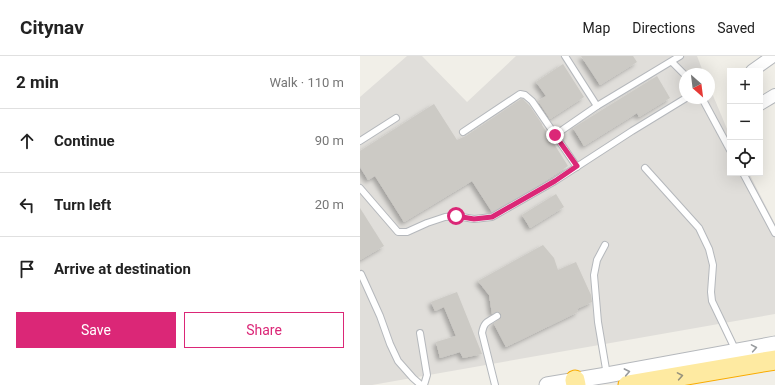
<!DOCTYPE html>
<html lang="en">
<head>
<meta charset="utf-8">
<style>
  :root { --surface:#fff; --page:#f2f2f2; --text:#222; --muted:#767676; --line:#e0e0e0; --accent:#db2777 }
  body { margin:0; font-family:Roboto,sans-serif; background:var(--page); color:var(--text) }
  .controls { position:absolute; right:12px; top:12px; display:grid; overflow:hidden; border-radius:0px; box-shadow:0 4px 16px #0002 }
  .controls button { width:36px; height:36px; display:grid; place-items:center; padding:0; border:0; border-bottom:1px solid var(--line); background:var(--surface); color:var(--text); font:20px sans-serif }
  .compass { position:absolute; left:319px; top:12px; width:36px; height:36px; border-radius:50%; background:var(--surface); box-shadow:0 4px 16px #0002; rotate:152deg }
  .stop { position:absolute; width:12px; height:12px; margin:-9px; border:3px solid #db2777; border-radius:50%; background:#fff }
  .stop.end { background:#db2777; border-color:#fff; box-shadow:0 1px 4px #0008 }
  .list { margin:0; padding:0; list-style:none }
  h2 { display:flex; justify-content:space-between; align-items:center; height:52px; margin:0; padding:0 16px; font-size:17px }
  h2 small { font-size:13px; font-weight:400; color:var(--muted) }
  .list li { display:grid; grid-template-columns:26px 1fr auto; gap:12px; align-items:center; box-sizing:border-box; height:64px; padding:0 16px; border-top:1px solid var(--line) }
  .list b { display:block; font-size:15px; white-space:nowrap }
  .list em { font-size:13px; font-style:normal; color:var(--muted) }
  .actions { display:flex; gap:8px; padding:12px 16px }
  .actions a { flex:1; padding:9px 0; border:1px solid var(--accent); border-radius:0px; text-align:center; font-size:14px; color:var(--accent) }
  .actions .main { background:var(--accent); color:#fff }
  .icon { flex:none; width:22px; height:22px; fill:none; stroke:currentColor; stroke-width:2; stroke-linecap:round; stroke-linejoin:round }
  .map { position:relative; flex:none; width:415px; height:329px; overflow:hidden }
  header { display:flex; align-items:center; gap:24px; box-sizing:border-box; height:56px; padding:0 20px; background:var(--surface); border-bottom:1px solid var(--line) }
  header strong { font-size:19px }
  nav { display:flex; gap:22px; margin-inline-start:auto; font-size:14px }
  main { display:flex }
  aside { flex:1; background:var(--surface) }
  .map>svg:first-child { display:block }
</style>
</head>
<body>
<header>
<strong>Citynav</strong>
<nav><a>Map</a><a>Directions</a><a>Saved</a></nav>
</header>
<main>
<aside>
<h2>2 min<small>Walk · 110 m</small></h2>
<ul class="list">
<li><svg class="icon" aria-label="ahead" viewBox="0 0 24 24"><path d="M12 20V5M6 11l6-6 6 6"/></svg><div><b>Continue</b></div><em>90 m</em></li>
<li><svg class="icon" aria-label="left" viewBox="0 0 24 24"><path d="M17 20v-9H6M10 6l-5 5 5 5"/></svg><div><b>Turn left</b></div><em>20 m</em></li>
<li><svg class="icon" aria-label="arrive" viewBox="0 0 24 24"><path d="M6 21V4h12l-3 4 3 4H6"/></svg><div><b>Arrive at destination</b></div></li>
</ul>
<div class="actions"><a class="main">Save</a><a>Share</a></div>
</aside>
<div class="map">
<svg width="415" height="329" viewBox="0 0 415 329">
  <defs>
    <filter id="shadow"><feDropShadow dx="-3" dy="3" stdDeviation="2" flood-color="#0004"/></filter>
  </defs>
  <rect width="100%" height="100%" fill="#f1efe8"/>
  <!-- industrial -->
  <polygon fill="#e0deda" points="47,0 62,0 107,46 156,0 337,0 344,18 325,18 325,42 349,42 349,30 370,80 370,117 389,117 415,168 415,258 12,329 0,329 0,41"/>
  <!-- building -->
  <g fill="#cccac5" filter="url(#shadow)">
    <polygon points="221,0 273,0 277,6 240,29"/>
    <polygon points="203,8 224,41 190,63 178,45 186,40 176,26"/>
    <polygon points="297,20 310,42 279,61 277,57 224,90 213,72"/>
    <polygon points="161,43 163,43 170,50 182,68 182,69 208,110 174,132 132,156 112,125 44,166 15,120 8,124 0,111 0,95 74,48 97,84 106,80"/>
    <polygon points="196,138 204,151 170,172 162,159"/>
    <polygon points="0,152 24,190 0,204"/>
    <polygon points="183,189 194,202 198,214 216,206 231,239 232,246 217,253 218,256 146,291 135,270 134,267 141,262 141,258 137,256 132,258 129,239 118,225"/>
    <polygon points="97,236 122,298 103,302 100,296 80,302 76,286 96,280 84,251 75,255 71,246"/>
  </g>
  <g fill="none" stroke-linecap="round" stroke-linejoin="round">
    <!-- service casing -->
    <g stroke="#b5b8bc" stroke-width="8">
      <g id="service">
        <polyline points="205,0 237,50"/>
        <polyline points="312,6 325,19"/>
        <polyline points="342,42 370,94"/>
        <polyline points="103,76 160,38 165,39 172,45 217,111"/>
        <polyline points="195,79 237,50 320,0"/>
        <polyline points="0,85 36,62"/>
        <polyline points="285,112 339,172 349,193 353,209 351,236 352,245 376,295"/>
        <polyline points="383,117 415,177"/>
        <polyline points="0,132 38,176 47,176 67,167 85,161 96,160 114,163 132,161 195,125 272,75 326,42"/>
        <polyline points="245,189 237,204 234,219 238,266 247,319"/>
        <polyline points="1,218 20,260 30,288 38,305 53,322 61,329"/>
        <polyline points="60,277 67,319 64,329"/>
        <path d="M135,329L122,277C124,265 128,266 137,260"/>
      </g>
    </g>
    <!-- minor casing -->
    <g stroke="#b5b8bc" stroke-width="14">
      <g id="minor">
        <polyline points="392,15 413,0"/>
        <polyline points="400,48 415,39"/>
      </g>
    </g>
    <!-- tertiary casing -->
    <g stroke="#b5b8bc" stroke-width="17">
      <polyline id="tertiary" points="187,329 247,319 415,288"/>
    </g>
    <!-- trunk casing -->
    <g stroke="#f9ab00" stroke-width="21">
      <g id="trunk">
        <polyline points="215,324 216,329"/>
        <polyline points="268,329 415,304"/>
      </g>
    </g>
    <!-- service -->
    <use href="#service" stroke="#fff" stroke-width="6"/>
    <!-- minor -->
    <use href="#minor" stroke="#fff" stroke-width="12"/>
    <!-- tertiary -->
    <use href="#tertiary" stroke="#fff" stroke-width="15"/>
    <!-- trunk -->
    <use href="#trunk" stroke="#feeaa1" stroke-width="19"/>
  </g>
  <!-- one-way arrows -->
  <defs><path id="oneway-chevron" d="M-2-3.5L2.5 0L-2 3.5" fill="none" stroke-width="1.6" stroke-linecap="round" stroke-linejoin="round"/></defs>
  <g stroke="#979a9d">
    <use href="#oneway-chevron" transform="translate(394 292) rotate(-10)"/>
    <use href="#oneway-chevron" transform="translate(267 316) rotate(-11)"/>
  </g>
  <use stroke="#97927c" href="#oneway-chevron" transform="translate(320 320) rotate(-10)"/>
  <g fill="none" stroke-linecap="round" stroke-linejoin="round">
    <!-- route -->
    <polyline stroke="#db2777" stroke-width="5" points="96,160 114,163 132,161 195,125 217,110 195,79"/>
  </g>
</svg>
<div class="controls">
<button>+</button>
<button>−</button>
<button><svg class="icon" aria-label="locate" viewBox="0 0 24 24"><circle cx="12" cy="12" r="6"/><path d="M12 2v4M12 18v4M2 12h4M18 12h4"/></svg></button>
</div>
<svg class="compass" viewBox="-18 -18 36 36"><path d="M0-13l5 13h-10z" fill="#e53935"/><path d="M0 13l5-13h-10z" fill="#767676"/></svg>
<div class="stop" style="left:96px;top:160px"></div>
<div class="stop end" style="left:195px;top:79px"></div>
</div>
</main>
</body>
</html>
